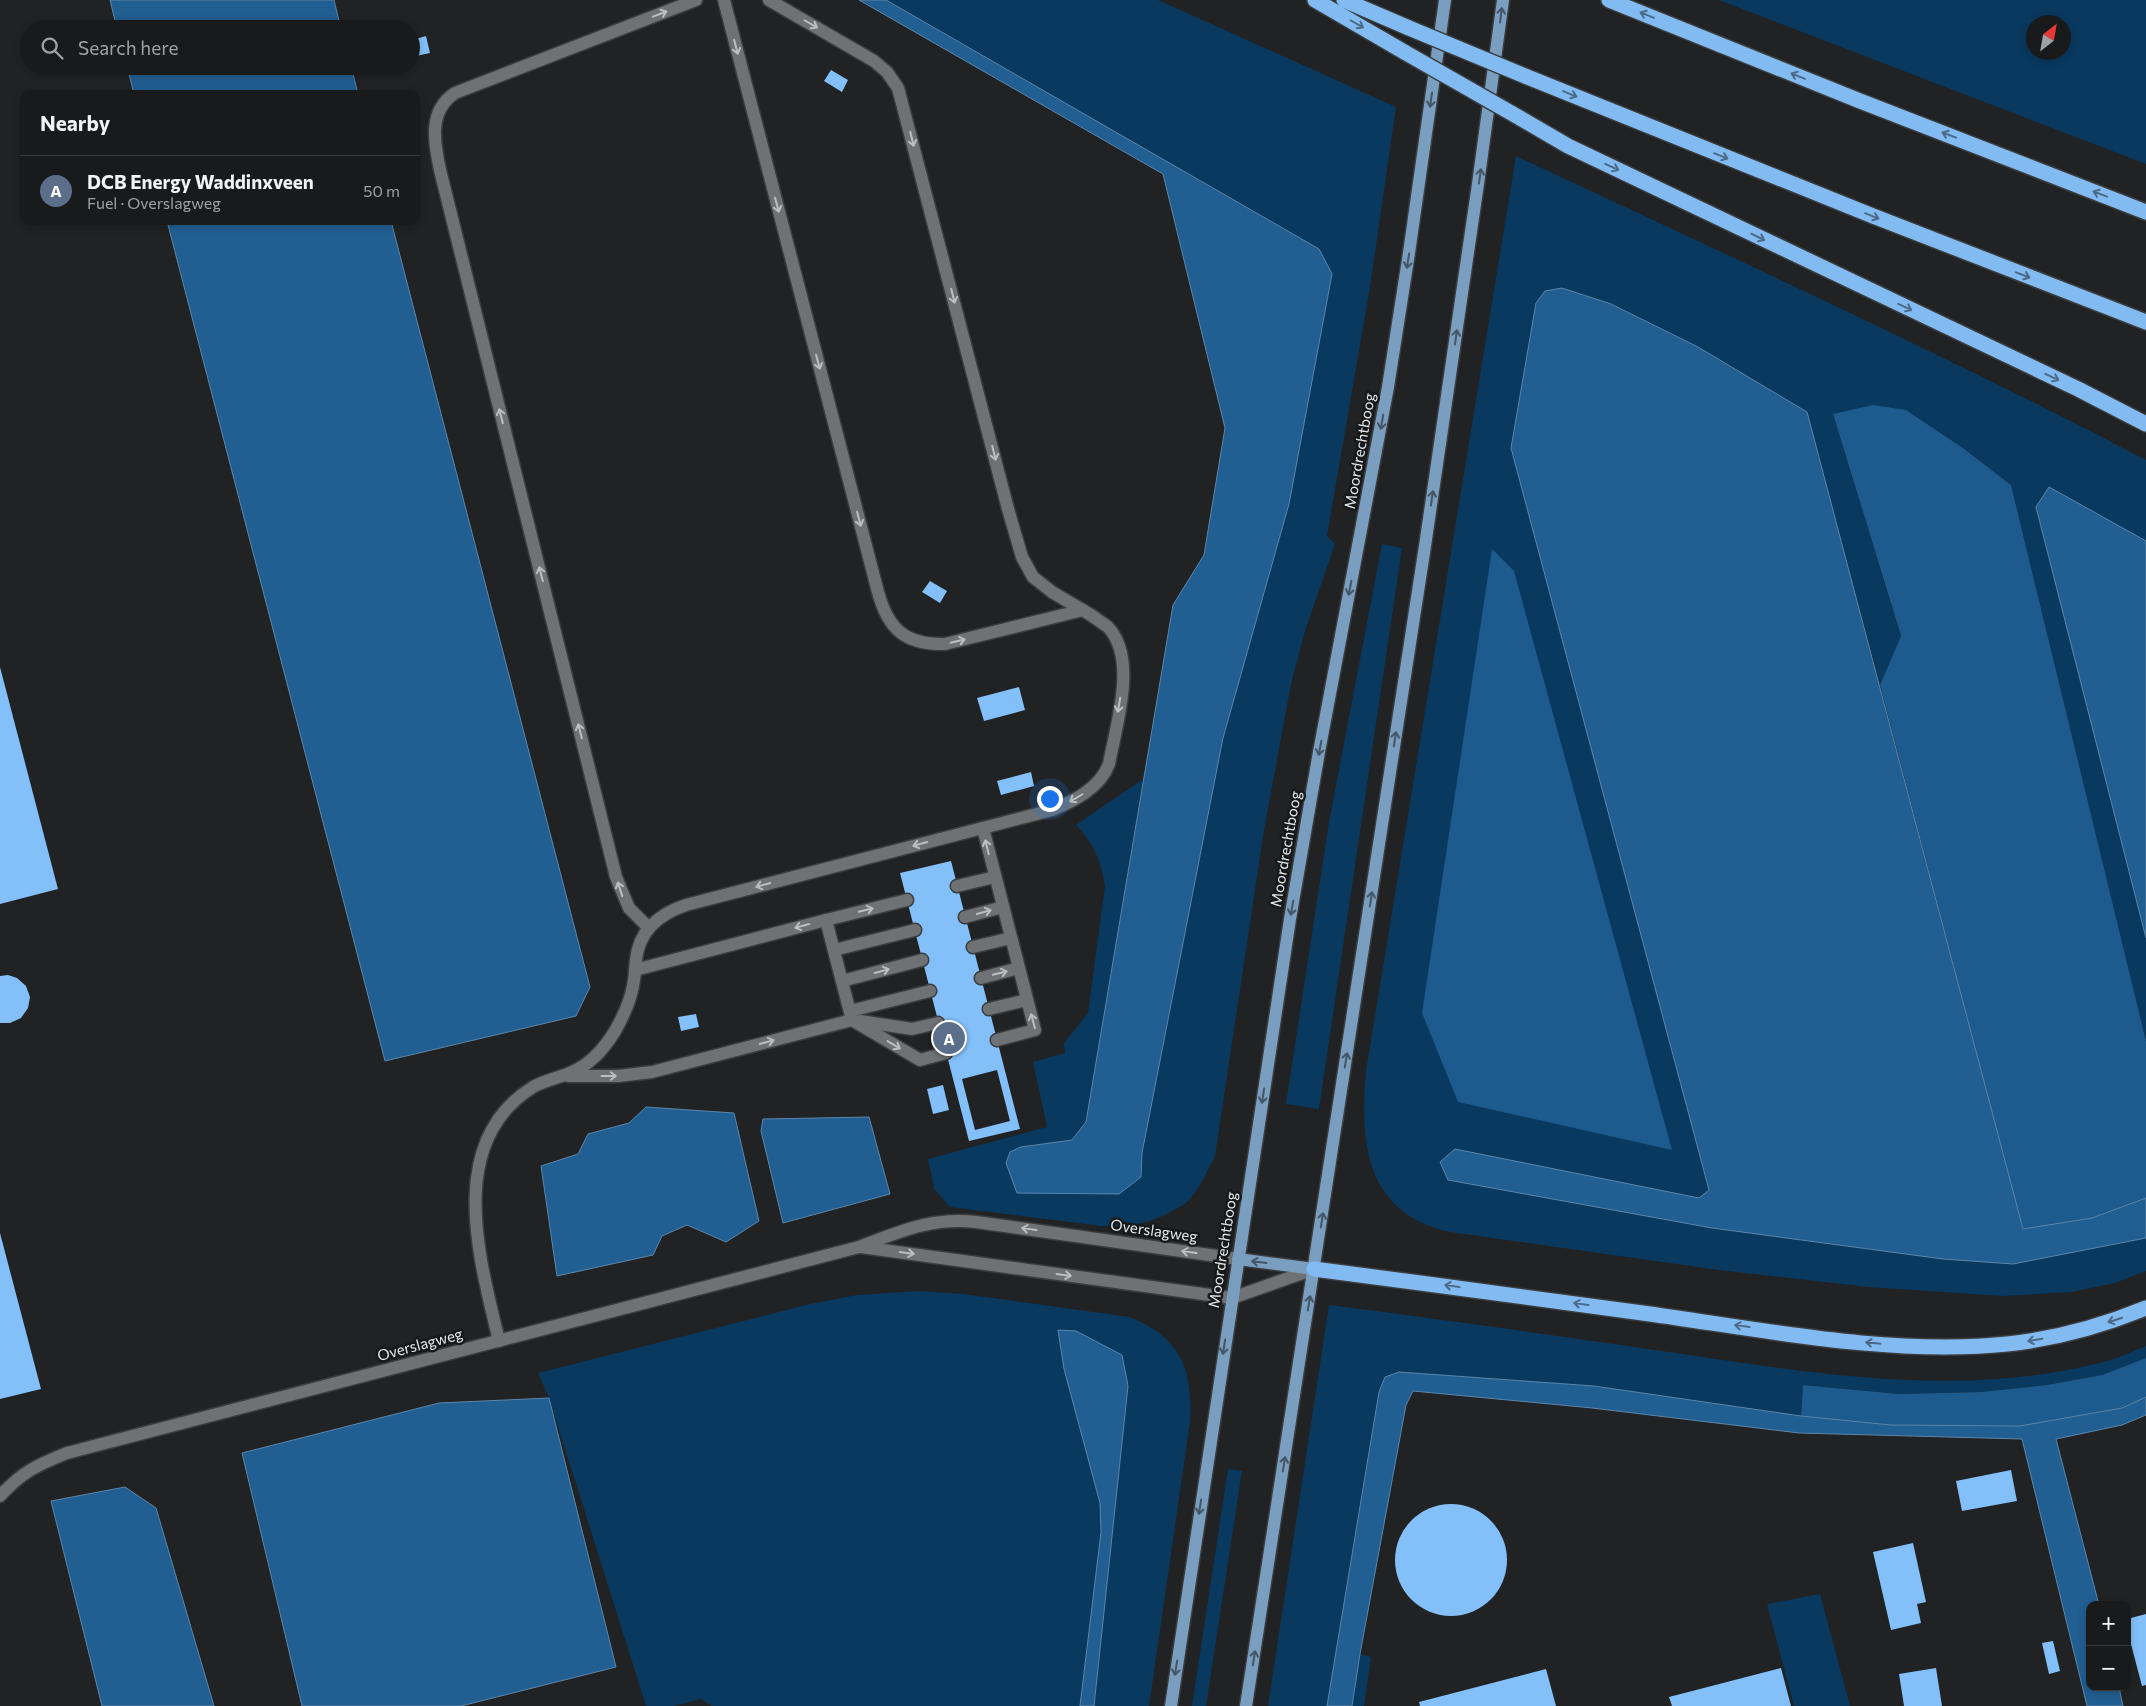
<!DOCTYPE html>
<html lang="en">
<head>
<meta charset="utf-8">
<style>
  :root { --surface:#181a1b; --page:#252728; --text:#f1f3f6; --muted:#9fa1a3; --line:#36383a; --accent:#d0b736 }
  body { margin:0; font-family:Commissioner,sans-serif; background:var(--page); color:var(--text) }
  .controls { position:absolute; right:15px; bottom:15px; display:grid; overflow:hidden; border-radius:10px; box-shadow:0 2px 8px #0003 }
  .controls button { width:45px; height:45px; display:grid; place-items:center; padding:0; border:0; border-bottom:1px solid var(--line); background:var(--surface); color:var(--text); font:25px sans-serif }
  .compass { position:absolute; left:2026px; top:15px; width:45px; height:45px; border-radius:50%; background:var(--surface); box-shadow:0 2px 8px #0003; rotate:31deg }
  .you { position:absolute; left:1049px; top:798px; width:18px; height:18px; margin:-12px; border:4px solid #fff; border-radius:50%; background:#1a73e8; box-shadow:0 0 0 8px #1a73e833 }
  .badge { display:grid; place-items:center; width:32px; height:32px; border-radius:50%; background:var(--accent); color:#fff; font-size:16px; font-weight:700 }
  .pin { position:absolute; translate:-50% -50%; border:2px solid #fff; box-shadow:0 1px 5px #0006 }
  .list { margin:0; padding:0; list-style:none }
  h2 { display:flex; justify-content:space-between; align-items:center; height:65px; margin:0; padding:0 20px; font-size:21px }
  h2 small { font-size:16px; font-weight:400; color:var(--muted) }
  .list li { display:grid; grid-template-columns:32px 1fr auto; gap:15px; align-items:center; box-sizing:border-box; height:70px; padding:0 20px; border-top:1px solid var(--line) }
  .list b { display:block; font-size:19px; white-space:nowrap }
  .list p { margin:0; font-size:16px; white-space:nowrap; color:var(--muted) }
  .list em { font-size:16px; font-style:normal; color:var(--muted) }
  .icon { flex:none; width:28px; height:28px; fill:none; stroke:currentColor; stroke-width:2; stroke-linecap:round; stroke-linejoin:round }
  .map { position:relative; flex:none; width:2146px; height:1706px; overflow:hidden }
  .search { position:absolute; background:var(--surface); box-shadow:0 2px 8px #0003; left:20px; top:20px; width:400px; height:55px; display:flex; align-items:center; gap:12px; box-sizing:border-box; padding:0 18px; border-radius:28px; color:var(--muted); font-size:19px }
  .panel { position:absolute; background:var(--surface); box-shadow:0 2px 8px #0003; left:20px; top:90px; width:400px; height:135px; border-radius:10px }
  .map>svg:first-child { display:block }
</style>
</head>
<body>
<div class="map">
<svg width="2146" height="1706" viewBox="0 0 2146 1706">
  <rect width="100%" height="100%" fill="#202224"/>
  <!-- green -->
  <g fill="#09395f" fill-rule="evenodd">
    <path d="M886,0H1158L1396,107L1370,287L1327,536L1335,544L1305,631L1291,684L1264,830L1215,1156C1207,1171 1199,1191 1186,1203C1182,1206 1177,1208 1172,1211C1149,1225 1127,1226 1101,1226L950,1207L934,1189L928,1159L1047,1127L1033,1062L1065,1053L1064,1043L1088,1013L1105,886C1101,860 1093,843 1076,825L1143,779L1086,1122L1073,1140L1021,1147L1010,1152L1006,1163L1141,1177L1142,1153L1223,738L1289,504L1319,249Z"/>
    <path d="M1719,0H2146V164ZM2034,22H2064V52H2034Z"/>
    <path d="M1516,156C1727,255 1940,352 2146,460V541L2137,536L2036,507L2146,938V1041L2011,485L1963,448L1906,410L1833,414L1901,637L1880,685L1807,412L1698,347L1611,304L1562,288L1545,291L1536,304L1511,448L1709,1190L1699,1198L1440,1162L1448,1180L1712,1228L1943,1259L2013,1264L2146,1238V1271L2115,1283L2071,1292L2002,1296L1868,1287L1719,1270L1450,1232C1367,1214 1359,1145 1366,1071Z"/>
    <polygon points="1382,544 1402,548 1319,1109 1286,1104 1329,822"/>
    <path d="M918,1291L964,1294L1130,1317C1181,1338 1193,1369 1190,1422L1149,1706H1094L1128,1386L1121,1355L1076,1331L1064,1369L1100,1503L1101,1532L1080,1706H712L701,1699L674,1706H646L549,1398L538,1373L810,1304L857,1295Z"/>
    <path d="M1329,1305C1441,1319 1551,1335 1662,1351C1808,1372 1958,1400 2103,1362C2118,1359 2132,1351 2146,1346V1358L2102,1375L2047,1385L1981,1392L1899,1394L1803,1385L1801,1416L1594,1386L1399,1372L1385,1377L1379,1392L1327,1706H1268Z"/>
    <polygon points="1228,1469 1242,1471 1206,1706 1192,1706"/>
    <polygon points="1820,1594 1850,1706 1794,1706 1767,1604"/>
    <polygon points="1360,1654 1371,1657 1364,1706 1352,1706"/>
  </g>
  <!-- forest -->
  <g fill="#1d5a8d">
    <polygon points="1873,405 1906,410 1963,448 2011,485 2146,1041 2146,1198 2092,1218 2023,1230 1880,685 1901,636 1833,414"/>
    <polygon points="1492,549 1514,571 1672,1150 1458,1102 1422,1013"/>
    <polygon points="2146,1358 2146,1397 2122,1408 2020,1426 1891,1425 1801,1416 1803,1385 1899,1394 1981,1392 2047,1385 2102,1375"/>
  </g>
  <!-- water -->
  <g fill="#215e91" stroke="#5c87ab">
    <polygon points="110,0 334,0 341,29 117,29"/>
    <polygon points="859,0 886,0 1319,249 1332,274 1289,504 1223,738 1142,1153 1141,1177 1119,1194 1017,1193 1006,1163 1010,1152 1021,1147 1072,1140 1086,1122 1173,605 1204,555 1225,428 1163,174"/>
    <polygon points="127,66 351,66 358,94 134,94"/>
    <polygon points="167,221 391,221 590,987 576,1016 385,1061"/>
    <polygon points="1562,288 1611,304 1698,347 1807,412 2023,1229 2092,1218 2146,1198 2146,1238 2013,1264 1943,1259 1712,1228 1448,1180 1440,1162 1455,1149 1699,1198 1709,1190 1511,448 1536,303 1545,291"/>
    <polygon points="2049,487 2146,541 2146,938 2036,507"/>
    <polygon points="646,1107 734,1113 759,1221 726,1242 687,1225 662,1236 653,1255 557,1276 541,1166 578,1154 588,1134 629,1123"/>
    <polygon points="869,1117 890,1194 783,1223 761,1131 763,1119"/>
    <polygon points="1058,1330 1076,1331 1122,1355 1128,1386 1094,1706 1080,1706 1101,1532 1100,1503 1064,1369"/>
    <polygon points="1399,1372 1594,1386 1801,1416 1891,1425 2020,1426 2122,1408 2146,1397 2146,1415 2122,1425 2056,1439 2099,1605 2090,1605 2090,1687 2119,1687 2123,1706 2087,1706 2022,1439 1799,1433 1592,1408 1413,1391 1406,1405 1360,1654 1352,1706 1327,1706 1379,1392 1385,1377"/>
    <polygon points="549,1398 616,1667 461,1706 302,1706 242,1453 439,1403"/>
    <polygon points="125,1487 156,1508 214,1706 102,1706 51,1501"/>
  </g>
  <!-- building -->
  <g fill="#83c0fa" fill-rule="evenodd">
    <polygon points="426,36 430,53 416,56 412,40"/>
    <polygon points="831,70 848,80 842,92 824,81"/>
    <polygon points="930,581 947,591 940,603 922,592"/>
    <polygon points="0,667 58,889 0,904"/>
    <polygon points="1019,687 1025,710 984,721 977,698"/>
    <polygon points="1031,772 1034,786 1001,795 997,781"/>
    <path d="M951,861L1020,1129L969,1141L900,873ZM997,1070L1010,1121L975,1130L962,1079Z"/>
    <polygon points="8,975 17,978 26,986 30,997 28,1008 21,1018 10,1023 0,1023 0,976"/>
    <polygon points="696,1014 699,1027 681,1031 678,1017"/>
    <polygon points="943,1085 949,1110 933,1114 927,1089"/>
    <polygon points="0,1233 41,1389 0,1399"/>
    <polygon points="2011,1470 2017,1501 1962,1511 1956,1481"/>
    <circle cx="1451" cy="1560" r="56"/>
    <polygon points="1913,1543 1926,1602 1917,1604 1921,1623 1891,1630 1873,1552"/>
    <polygon points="2146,1614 2146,1685 2142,1686 2127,1629 2127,1619"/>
    <polygon points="2053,1641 2060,1671 2049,1674 2042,1643"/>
    <polygon points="1781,1668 1791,1706 1672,1706 1669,1697"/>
    <polygon points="1936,1668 1942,1706 1904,1706 1899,1674"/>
    <polygon points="1546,1669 1556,1706 1420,1706 1419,1702"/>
  </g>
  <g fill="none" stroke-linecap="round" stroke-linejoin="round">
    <!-- service casing -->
    <g stroke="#3a3c3e" stroke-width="15">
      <g id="service">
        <path d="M724,0L878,592C888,629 905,645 945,644L1083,610"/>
        <polyline points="983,828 1035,1030 997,1040"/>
        <polyline points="957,886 995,877"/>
        <polyline points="965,917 1003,907"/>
        <polyline points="826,920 907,900"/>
        <path d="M648,927L629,908L616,877L440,170C434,142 428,111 455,93L696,0"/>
        <polyline points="973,947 1011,938"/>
        <polyline points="834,950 915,930"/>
        <polyline points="981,978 1019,968"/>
        <polyline points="842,981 922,960"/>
        <polyline points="989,1009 1027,1000"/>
        <polyline points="850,1011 930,991"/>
        <polyline points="852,1020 920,1060 946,1053"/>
        <polyline points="860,1021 912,1029 938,1023"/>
        <polyline points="568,1076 618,1076 652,1072 852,1020 826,920 635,970"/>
        <path d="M499,1341C480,1260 444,1142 533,1087C545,1080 559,1078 572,1072C591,1064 604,1049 615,1031C623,1017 630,1002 633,986C635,977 635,968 636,960C639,930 659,914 686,905L1052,810C1074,801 1100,788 1109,764C1116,725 1138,659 1108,627L1091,615L1052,592L1033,577L1022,557L1008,509L898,88L887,72L874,61L769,0"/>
      </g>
    </g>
    <!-- tertiary casing -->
    <g stroke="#3a3c3e" stroke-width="15">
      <g id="tertiary">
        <polyline points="861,1247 1232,1298 1314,1269"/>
        <path d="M0,1496C22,1472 37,1465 67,1453L859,1247C899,1232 931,1217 976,1222L1238,1259"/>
      </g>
    </g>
    <!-- primary casing -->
    <g stroke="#3a3c3e" stroke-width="15">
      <g id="primary">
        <polyline points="1238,1259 1314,1269"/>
        <polyline points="1171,1706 1290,919 1319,752 1388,387 1409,253 1445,0"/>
        <polyline points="1246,1706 1425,546 1478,184 1503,0"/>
      </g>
    </g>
    <!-- motorway casing -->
    <g stroke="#3a3c3e" stroke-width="18">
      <g id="motorway">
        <polyline points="1315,0 1406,53"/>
        <polyline points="1344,0 1409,28"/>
        <polyline points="1609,0 1860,101 2146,212"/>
        <polyline points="1525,76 1873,216 2146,322"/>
        <polyline points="1520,118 1568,146 2078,389 2146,424"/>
        <path d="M1314,1269C1426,1284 1538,1298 1650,1314C1764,1330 1893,1356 2007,1344C2055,1339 2102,1326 2146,1308"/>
      </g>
    </g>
    <!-- service -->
    <use href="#service" stroke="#6f7274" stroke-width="12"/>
    <!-- tertiary -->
    <use href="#tertiary" stroke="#6f7274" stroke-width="12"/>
    <!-- primary -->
    <use href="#primary" stroke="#7a9ebf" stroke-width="12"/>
    <!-- motorway -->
    <use href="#motorway" stroke="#82bbf1" stroke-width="15"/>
    <!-- motorway-bridge casing -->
    <g stroke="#3a3c3e" stroke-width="18" stroke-linecap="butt">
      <g id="motorway-bridge">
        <polyline points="1409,28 1525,76"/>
        <polyline points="1406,53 1520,118"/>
      </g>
    </g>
    <!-- motorway-bridge -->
    <use href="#motorway-bridge" stroke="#82bbf1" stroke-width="15"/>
  </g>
  <!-- one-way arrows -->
  <defs><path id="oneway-shaft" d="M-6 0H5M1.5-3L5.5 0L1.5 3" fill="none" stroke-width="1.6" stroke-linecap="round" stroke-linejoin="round" transform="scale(1.25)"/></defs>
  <g stroke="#bcbfc0">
    <use href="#oneway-shaft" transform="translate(660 14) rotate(-21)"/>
    <use href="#oneway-shaft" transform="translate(811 24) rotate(30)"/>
    <use href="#oneway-shaft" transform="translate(736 47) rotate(75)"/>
    <use href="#oneway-shaft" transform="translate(912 139) rotate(76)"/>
    <use href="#oneway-shaft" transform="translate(777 205) rotate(75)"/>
    <use href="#oneway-shaft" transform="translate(953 296) rotate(76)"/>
    <use href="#oneway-shaft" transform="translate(818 362) rotate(75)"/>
    <use href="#oneway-shaft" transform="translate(501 416) rotate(-104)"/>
    <use href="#oneway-shaft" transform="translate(994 453) rotate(76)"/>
    <use href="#oneway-shaft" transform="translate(859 519) rotate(75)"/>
    <use href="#oneway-shaft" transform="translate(541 574) rotate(-104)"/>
    <use href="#oneway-shaft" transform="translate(958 641) rotate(-13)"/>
    <use href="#oneway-shaft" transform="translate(1119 705) rotate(100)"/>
    <use href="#oneway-shaft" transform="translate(580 731) rotate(-104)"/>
    <use href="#oneway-shaft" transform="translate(1076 798) rotate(150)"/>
    <use href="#oneway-shaft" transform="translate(920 844) rotate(165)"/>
    <use href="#oneway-shaft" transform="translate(987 847) rotate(-104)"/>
    <use href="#oneway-shaft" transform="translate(763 885) rotate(165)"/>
    <use href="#oneway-shaft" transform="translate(620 889) rotate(-108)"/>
    <use href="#oneway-shaft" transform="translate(866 910) rotate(-14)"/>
    <use href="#oneway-shaft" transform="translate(984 912) rotate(-15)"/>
    <use href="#oneway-shaft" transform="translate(802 926) rotate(165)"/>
    <use href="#oneway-shaft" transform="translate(882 971) rotate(-15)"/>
    <use href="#oneway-shaft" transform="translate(1000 973) rotate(-14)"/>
    <use href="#oneway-shaft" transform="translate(1033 1021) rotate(-105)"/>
    <use href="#oneway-shaft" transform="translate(767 1042) rotate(-15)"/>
    <use href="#oneway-shaft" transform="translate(894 1045) rotate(31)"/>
    <use href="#oneway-shaft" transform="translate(609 1076)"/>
    <use href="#oneway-shaft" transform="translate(1029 1229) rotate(-172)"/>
    <use href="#oneway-shaft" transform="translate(1189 1252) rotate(-172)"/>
    <use href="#oneway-shaft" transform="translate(907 1253) rotate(8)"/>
    <use href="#oneway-shaft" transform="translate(1064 1275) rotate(8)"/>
  </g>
  <g stroke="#445565">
    <use href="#oneway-shaft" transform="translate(1501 15) rotate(-83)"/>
    <use href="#oneway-shaft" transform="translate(1431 100) rotate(98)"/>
    <use href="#oneway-shaft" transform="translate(1480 176) rotate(-82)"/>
    <use href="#oneway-shaft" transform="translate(1408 261) rotate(99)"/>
    <use href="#oneway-shaft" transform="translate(1456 337) rotate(-82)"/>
    <use href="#oneway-shaft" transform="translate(1382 422) rotate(100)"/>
    <use href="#oneway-shaft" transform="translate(1432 498) rotate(-82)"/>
    <use href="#oneway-shaft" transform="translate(1350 588) rotate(101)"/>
    <use href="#oneway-shaft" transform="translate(1395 739) rotate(-81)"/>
    <use href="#oneway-shaft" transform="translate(1320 748) rotate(101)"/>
    <use href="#oneway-shaft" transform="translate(1371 899) rotate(-81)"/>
    <use href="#oneway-shaft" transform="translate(1292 908) rotate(100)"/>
    <use href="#oneway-shaft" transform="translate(1346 1060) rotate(-81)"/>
    <use href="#oneway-shaft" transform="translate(1263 1096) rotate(99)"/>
    <use href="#oneway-shaft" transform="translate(1322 1220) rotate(-81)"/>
    <use href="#oneway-shaft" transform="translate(1259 1262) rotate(-173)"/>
    <use href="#oneway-shaft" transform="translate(1309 1303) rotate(-81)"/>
    <use href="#oneway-shaft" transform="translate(1224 1347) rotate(99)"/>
    <use href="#oneway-shaft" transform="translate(1284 1464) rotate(-81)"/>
    <use href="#oneway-shaft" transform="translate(1200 1507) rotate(99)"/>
    <use href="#oneway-shaft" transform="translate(1254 1658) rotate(-81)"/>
    <use href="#oneway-shaft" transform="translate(1176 1668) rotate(99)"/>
  </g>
  <g stroke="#4c6a86">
    <use href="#oneway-shaft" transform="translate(1647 15) rotate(-158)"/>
    <use href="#oneway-shaft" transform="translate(1357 24) rotate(30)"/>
    <use href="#oneway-shaft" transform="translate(1798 76) rotate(-158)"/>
    <use href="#oneway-shaft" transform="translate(1570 94) rotate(22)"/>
    <use href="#oneway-shaft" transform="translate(1949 135) rotate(-159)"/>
    <use href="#oneway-shaft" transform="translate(1721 156) rotate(22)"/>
    <use href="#oneway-shaft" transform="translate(1612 167) rotate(25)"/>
    <use href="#oneway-shaft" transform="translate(2100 194) rotate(-159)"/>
    <use href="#oneway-shaft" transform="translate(1872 216) rotate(22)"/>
    <use href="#oneway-shaft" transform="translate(1758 237) rotate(26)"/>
    <use href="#oneway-shaft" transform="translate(2023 275) rotate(21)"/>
    <use href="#oneway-shaft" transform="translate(1905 307) rotate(25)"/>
    <use href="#oneway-shaft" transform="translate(2052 377) rotate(25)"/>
    <use href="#oneway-shaft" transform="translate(1452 1286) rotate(-172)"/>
    <use href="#oneway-shaft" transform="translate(1581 1304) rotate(-172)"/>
    <use href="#oneway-shaft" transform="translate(2115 1320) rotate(162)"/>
    <use href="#oneway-shaft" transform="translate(1742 1326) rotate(-172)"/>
    <use href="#oneway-shaft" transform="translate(2035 1340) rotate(170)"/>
    <use href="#oneway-shaft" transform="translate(1873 1343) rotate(-174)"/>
  </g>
  <g text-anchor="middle" stroke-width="5" stroke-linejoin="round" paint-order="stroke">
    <!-- street labels -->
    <g font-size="15" fill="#e6e8e9" stroke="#17191b">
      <text transform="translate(1360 451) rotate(-80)" y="5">Moordrechtboog</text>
      <text transform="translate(1286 849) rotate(-80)" y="5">Moordrechtboog</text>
      <text transform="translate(1154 1231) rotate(8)" y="5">Overslagweg</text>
      <text transform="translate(1223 1250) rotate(-81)" y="5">Moordrechtboog</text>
      <text transform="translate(420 1345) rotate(-15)" y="5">Overslagweg</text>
    </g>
  </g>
</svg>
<div class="controls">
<button>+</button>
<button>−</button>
</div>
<svg class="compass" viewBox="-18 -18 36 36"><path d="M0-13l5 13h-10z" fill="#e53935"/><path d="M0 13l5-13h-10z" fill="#9fa1a3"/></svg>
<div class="you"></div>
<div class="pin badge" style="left:949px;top:1038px;background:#5c6f8a">A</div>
<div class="search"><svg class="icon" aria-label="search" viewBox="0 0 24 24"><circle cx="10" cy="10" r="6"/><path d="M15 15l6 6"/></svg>Search here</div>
<section class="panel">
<h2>Nearby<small></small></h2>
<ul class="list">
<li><span class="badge" style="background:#5c6f8a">A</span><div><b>DCB Energy Waddinxveen</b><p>Fuel · Overslagweg</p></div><em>50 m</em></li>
</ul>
</section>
</div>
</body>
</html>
